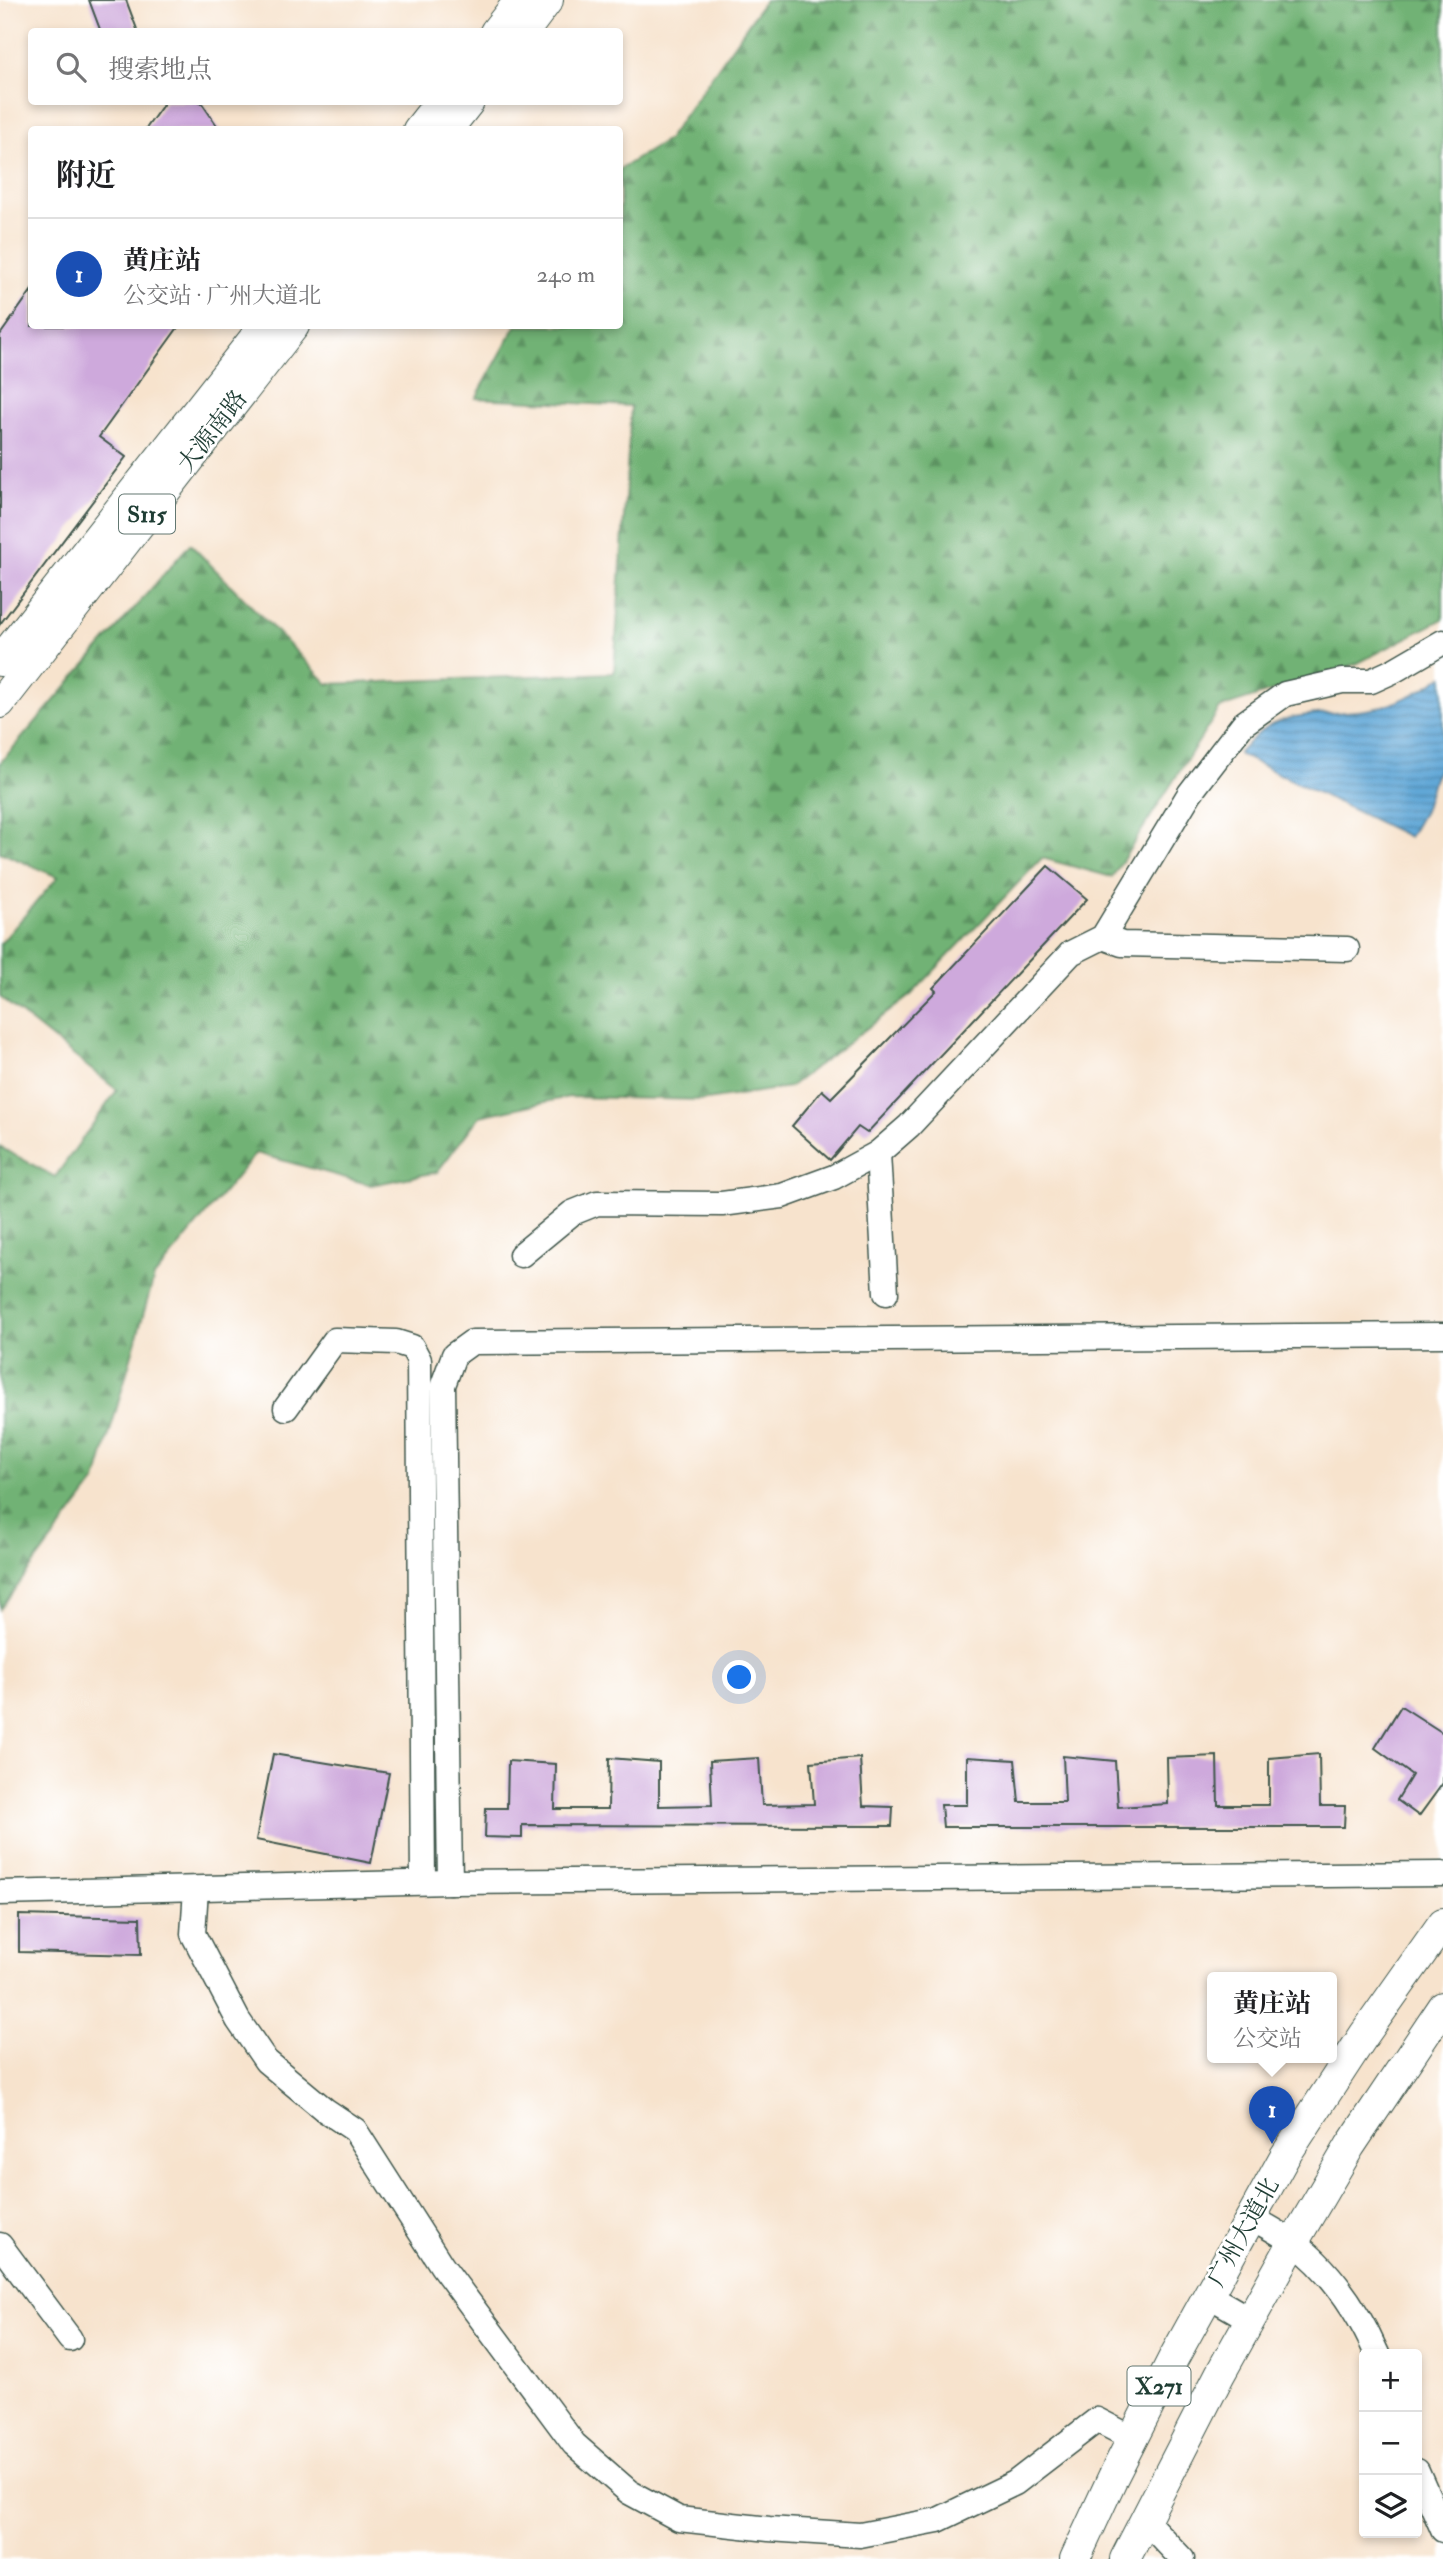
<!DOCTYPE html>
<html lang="zh">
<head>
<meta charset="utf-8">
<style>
  :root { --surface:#fff; --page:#f6f6f6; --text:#202124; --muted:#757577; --line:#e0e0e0; --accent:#d1495b }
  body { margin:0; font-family:"IM FELL Double Pica","Noto Serif SC",serif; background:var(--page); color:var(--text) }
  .controls { position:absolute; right:21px; bottom:21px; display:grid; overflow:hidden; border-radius:7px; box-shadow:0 4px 10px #0003 }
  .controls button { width:63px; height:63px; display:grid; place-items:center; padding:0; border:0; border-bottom:2px solid var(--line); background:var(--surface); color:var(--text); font:35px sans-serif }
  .you { position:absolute; left:740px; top:1678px; width:24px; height:24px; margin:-18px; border:5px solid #fff; border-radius:50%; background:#1a73e8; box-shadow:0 0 0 10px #1a73e833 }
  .badge { display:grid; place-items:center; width:46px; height:46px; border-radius:50%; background:var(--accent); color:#fff; font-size:23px; font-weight:700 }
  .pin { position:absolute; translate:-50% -58px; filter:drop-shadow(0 2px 4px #0008) }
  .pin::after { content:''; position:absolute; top:37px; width:24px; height:21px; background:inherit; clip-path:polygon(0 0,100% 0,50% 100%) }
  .popup { position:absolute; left:1207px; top:1972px; width:130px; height:91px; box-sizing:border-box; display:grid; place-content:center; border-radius:7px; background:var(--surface); filter:drop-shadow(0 2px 5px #0005); font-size:23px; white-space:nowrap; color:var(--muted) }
  .popup b { font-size:26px; color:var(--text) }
  .popup::after { content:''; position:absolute; left:50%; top:100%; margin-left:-14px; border:14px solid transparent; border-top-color:var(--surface) }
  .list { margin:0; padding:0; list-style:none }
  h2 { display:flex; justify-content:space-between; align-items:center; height:91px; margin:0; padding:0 28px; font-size:30px }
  h2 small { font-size:23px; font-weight:400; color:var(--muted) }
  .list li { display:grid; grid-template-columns:46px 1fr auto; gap:21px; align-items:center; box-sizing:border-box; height:112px; padding:0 28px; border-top:2px solid var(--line) }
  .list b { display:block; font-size:26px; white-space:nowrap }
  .list p { margin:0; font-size:23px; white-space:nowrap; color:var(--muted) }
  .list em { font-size:23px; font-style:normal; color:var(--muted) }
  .icon { flex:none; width:38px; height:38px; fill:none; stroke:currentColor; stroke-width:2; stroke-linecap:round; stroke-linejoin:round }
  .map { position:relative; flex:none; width:1443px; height:2559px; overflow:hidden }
  .search { position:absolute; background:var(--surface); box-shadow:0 4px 10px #0003; left:28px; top:28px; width:595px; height:77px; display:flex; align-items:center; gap:18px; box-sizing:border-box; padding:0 24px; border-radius:7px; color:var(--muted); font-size:26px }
  .panel { position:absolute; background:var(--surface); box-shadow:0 4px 10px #0003; left:28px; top:126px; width:595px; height:203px; border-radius:7px }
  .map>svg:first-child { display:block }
</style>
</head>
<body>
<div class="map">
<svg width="1443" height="2559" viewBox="0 0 1443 2559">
  <defs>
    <pattern id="forest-firs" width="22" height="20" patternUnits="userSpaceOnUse" patternTransform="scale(1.75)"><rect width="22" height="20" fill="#71b275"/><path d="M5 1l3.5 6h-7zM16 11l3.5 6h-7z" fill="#5c9261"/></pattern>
    <pattern id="water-rules" width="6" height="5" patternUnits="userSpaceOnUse" patternTransform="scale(1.75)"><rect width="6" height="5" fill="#61a7d7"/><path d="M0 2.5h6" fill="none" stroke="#4f89af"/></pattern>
  </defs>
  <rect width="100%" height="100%" fill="#fff"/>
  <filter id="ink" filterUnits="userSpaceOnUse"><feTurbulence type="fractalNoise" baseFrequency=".0143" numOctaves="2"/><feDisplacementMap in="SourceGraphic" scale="14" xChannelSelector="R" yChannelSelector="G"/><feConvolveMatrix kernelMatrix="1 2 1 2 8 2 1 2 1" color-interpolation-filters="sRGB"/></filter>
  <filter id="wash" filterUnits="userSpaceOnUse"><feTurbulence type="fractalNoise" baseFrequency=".00686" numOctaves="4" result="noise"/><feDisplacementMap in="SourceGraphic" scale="28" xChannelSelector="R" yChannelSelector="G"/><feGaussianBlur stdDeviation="1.57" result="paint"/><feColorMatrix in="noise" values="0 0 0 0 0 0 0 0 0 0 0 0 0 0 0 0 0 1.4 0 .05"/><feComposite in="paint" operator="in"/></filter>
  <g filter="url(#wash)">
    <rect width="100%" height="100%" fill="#f7e3cd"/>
    <!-- forest -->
    <polygon fill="url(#forest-firs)" stroke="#487854" stroke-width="2" points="765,0 1443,0 1443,619 1356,664 1220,708 1112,877 1042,858 911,995 789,1087 707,1100 569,1097 480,1116 437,1172 371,1185 256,1153 154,1277 96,1481 0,1609 0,1147 55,1177 117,1090 0,997 0,944 58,877 0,852 0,763 190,544 328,684 614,673 631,406 476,398 516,326 620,326 620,169 667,140"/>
    <!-- water -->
    <path fill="url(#water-rules)" stroke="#407286" stroke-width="2" d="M1443,676V761L1434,778L1424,811L1409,837L1238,754C1245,746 1253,738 1261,731C1289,710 1332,715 1365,710C1393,707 1420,692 1443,676Z"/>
    <g id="blocks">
      <!-- building -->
      <g fill="#cea9dc">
        <polygon points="89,0 126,0 138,32 101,32"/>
        <polygon points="165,102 201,102 220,130 145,130"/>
        <polygon points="32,290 32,326 179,326 99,437 126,457 0,624 0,335"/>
        <polygon points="1048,866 1087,899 867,1133 858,1127 830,1160 792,1126 822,1090 831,1098 936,991 933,988"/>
        <polygon points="1401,1706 1443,1733 1443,1783 1419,1816 1397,1800 1412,1775 1375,1748"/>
        <polygon points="273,1754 389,1773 371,1863 256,1840"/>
        <polygon points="1319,1754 1320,1806 1345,1806 1344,1827 943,1827 941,1805 967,1805 967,1757 1015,1760 1019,1802 1065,1802 1063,1756 1115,1761 1118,1807 1168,1804 1167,1758 1217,1756 1218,1805 1269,1805 1269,1758"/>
        <polygon points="609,1758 659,1762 659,1806 712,1805 710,1761 759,1758 762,1805 814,1804 811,1762 860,1758 863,1806 893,1807 892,1826 522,1825 522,1838 485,1837 486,1808 507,1808 508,1761 556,1764 555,1809 608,1809"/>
        <polygon points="19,1915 140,1918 141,1955 19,1952"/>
      </g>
    </g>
  </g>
  <g filter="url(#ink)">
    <use href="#blocks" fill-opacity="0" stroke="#3f564b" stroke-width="2"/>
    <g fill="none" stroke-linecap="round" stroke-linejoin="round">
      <!-- minor casing -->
      <g stroke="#3f564b" stroke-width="27">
        <g id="minor">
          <polyline points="1103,937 1122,944 1347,949"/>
          <polyline points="878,1153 886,1293"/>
          <polyline points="521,1255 572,1213 597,1203 722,1204 782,1196 834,1177 878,1153 909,1126 1071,953 1103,937 1190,793 1243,724 1285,694 1342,681 1371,681 1393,671 1443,642"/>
          <polyline points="286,1408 335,1340 396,1342 412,1347 419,1360 423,1882"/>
          <polyline points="450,1882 443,1385 454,1355 472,1342 1443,1335"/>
          <polyline points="196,1889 193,1934 238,2020 266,2061 325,2110 355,2130 442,2266 574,2444 629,2492 679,2519 769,2529 860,2535 938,2520 1015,2483 1097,2420 1132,2438"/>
          <polyline points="0,1893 450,1882 1443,1874"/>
          <path d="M1251,2217C1264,2225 1279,2233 1293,2242C1332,2271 1358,2311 1377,2354"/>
          <polyline points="0,2245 70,2339"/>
          <polyline points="1208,2295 1251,2320"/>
          <polyline points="1417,2471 1443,2530"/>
          <polyline points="1144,2519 1182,2559"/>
        </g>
      </g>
      <!-- major casing -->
      <g stroke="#3f564b" stroke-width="32">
        <g id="major">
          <polyline points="495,32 520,0"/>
          <polyline points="524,32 548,0"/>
          <polyline points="418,130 440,102"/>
          <polyline points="447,130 469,102"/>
          <polyline points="0,661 264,326"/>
          <polyline points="0,703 294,326"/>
          <polyline points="1075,2559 1113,2477 1173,2359 1285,2156 1364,2035 1443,1923"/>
          <polyline points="1125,2559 1220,2374 1293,2243 1350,2146 1443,2007"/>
        </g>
      </g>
      <!-- minor -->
      <use href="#minor" stroke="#fff" stroke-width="24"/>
      <!-- major -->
      <use href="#major" stroke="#fff" stroke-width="30"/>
    </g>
  </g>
  <g text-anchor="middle" stroke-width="5" stroke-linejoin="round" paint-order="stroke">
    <!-- shield labels -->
    <g fill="#fff" stroke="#627771" stroke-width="2">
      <rect x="119" y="494.5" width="56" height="39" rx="5"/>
      <rect x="1127.5" y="2366.5" width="63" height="39" rx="5"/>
    </g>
    <g font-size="23" font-weight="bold" fill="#1f3d34">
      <text x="147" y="522">S115</text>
      <text x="1159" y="2394">X271</text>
    </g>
    <!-- street labels -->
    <g font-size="24" fill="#1f3d34" stroke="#fff">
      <text transform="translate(212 431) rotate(-52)" y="8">大源南路</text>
      <text transform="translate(1243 2232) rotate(-61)" y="8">广州大道北</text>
    </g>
  </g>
</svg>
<div class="controls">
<button>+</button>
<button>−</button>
<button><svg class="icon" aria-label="layers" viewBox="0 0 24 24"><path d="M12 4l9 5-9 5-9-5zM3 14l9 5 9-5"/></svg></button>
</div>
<div class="you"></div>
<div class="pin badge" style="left:1272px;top:2144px;background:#1a4fb4">1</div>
<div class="popup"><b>黄庄站</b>公交站</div>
<div class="search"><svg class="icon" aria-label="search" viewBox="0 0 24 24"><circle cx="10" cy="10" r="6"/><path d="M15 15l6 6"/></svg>搜索地点</div>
<section class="panel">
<h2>附近<small></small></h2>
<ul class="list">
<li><span class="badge" style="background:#1a4fb4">1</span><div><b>黄庄站</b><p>公交站 · 广州大道北</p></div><em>240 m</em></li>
</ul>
</section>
</div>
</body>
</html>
